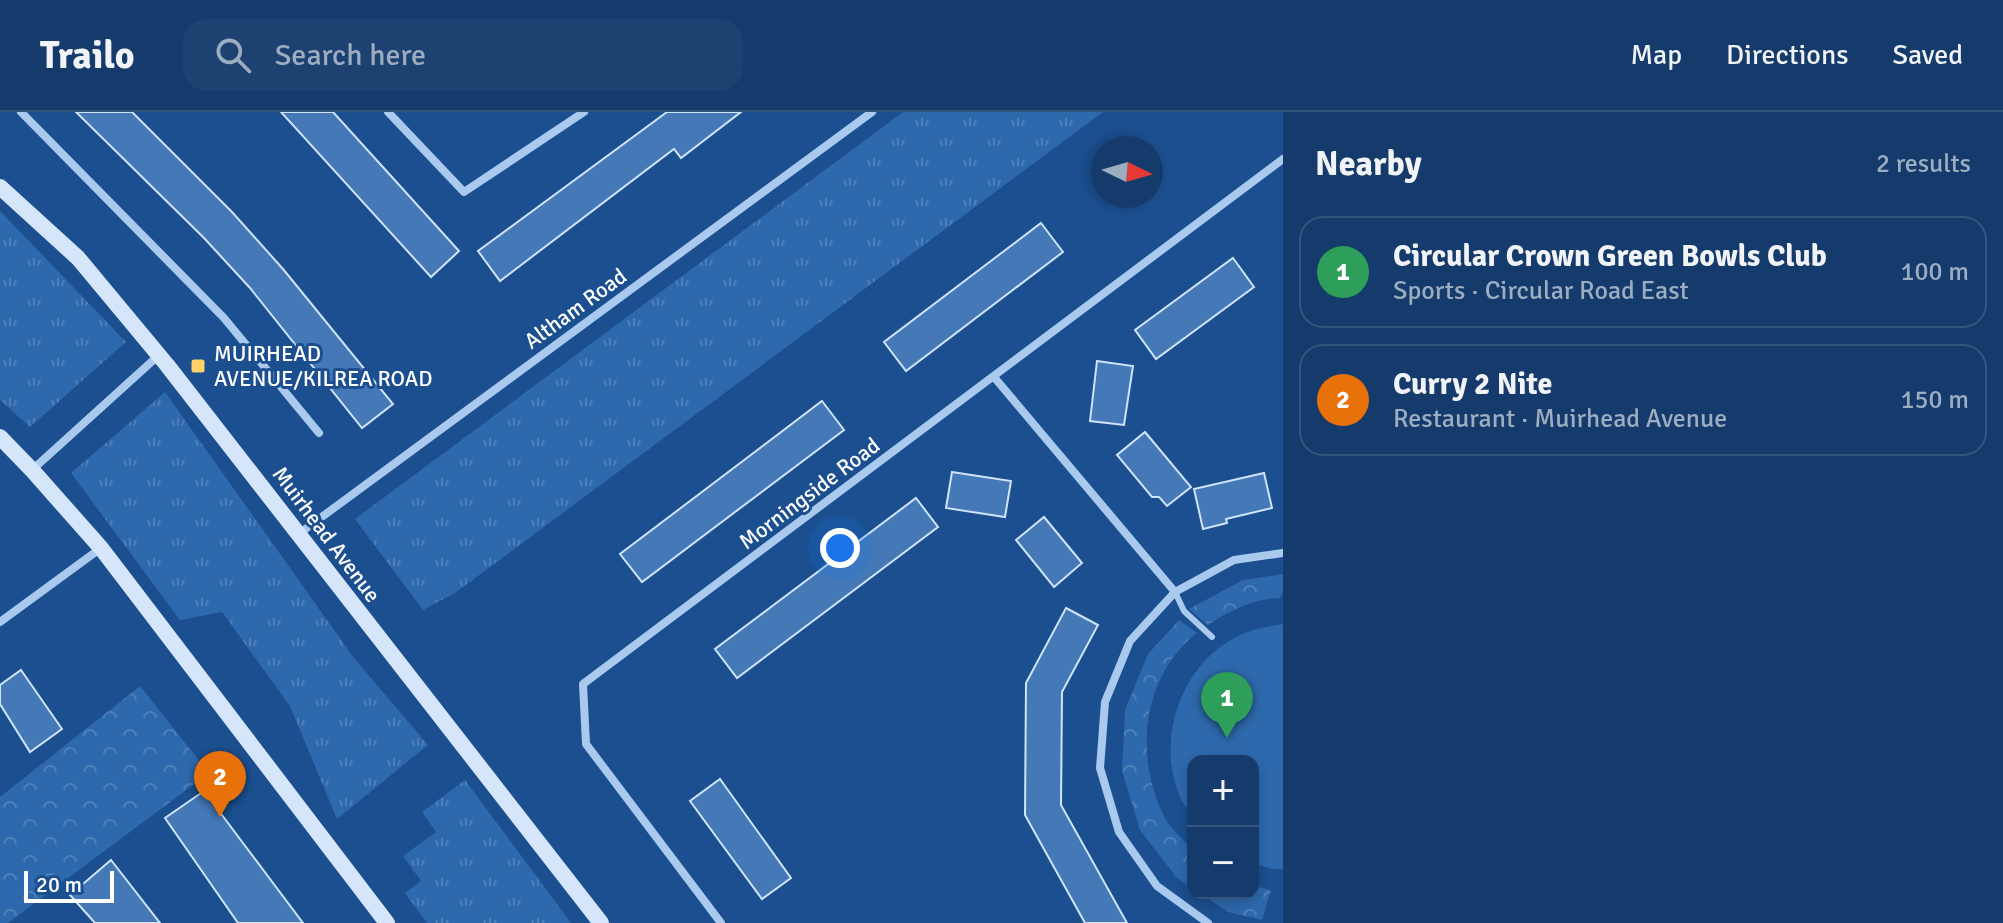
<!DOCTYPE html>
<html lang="en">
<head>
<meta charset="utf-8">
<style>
  :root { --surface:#143b6b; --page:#1d4271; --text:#f1f3f6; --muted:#9dadc1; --line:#33557e; --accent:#ffd166 }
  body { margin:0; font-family:Signika,sans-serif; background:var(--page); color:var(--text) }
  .controls { position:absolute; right:24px; bottom:24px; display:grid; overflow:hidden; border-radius:16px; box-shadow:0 4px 12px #0003 }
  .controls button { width:72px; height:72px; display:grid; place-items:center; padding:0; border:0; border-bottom:2px solid var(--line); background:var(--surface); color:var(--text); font:40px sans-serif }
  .compass { position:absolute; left:1091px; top:24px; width:72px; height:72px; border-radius:50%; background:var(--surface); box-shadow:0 4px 12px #0003; rotate:95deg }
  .scale { position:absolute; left:24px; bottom:20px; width:90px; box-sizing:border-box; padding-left:8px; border:4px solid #fff; border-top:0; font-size:22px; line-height:28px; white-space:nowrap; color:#fff; -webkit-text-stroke:6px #1b4f8f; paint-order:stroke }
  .you { position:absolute; left:840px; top:436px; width:28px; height:28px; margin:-20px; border:6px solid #fff; border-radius:50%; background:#1a73e8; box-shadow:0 0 0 12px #1a73e833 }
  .badge { display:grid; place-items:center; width:52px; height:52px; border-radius:50%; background:var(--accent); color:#fff; font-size:26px; font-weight:700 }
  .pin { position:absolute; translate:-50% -66px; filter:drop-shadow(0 2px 4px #0008) }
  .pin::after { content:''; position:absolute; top:42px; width:28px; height:24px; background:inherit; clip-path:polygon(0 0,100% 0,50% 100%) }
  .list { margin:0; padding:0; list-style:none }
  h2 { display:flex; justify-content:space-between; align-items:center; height:104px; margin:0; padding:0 32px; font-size:34px }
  h2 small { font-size:26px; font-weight:400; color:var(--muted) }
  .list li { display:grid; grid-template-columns:52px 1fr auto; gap:24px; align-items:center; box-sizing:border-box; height:112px; margin:0 16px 16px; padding:0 16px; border:2px solid var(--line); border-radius:24px }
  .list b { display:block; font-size:30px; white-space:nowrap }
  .list p { margin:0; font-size:26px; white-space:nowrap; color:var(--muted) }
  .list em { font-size:26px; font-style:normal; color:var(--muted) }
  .icon { flex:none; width:44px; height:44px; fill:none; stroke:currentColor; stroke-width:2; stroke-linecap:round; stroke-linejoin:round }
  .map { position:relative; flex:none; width:1283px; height:811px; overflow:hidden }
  header { display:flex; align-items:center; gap:48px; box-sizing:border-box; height:112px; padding:0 40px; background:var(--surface); border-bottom:2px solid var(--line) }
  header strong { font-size:38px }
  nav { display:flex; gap:44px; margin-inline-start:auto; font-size:28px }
  .search { width:560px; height:72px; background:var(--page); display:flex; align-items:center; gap:20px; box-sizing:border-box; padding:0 28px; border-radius:24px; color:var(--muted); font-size:30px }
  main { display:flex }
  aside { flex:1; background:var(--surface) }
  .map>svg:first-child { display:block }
</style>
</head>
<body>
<header>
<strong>Trailo</strong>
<div class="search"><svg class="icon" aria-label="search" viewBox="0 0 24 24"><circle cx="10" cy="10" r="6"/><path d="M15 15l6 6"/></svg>Search here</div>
<nav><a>Map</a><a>Directions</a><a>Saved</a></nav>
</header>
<main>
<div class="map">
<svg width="1283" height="811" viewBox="0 0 1283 811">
  <defs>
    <pattern id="grass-tufts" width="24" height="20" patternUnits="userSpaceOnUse" patternTransform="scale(2)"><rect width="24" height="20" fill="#2e69ad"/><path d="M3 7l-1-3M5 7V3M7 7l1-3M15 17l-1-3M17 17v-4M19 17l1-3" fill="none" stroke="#4d80b9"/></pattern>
    <pattern id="forest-crowns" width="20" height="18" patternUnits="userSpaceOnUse" patternTransform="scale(2)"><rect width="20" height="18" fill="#2e69ad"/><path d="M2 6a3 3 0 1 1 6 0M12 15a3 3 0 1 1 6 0" fill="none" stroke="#4d80b9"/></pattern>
  </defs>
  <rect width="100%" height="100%" fill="#1b4f8f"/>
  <!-- grass -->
  <g fill="url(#grass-tufts)">
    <polygon points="903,0 1103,0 455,481 423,498 355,407"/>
    <polygon points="0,99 126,230 30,315 0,288"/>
    <polygon points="165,280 354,546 428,633 337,707 290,594 222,500 180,508 71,361"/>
    <polygon points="465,668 571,811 427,811 405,781 421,769 403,744 436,720 422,700"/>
  </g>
  <!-- forest -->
  <g fill="url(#forest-crowns)">
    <path d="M1283,462V480L1280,486C1255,486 1228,499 1208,513L1189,497L1243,468Z"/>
    <path d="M1179,508L1197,521C1141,564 1134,647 1165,706C1171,719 1186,727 1192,740C1196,749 1193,766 1193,777L1177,766L1140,718L1122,659L1125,598L1148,542Z"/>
    <polygon points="140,574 209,661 8,811 0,811 0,685"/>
    <polygon points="1253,774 1271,778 1262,808 1228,800 1200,781 1253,781"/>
  </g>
  <!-- pitch -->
  <path fill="#2e69ad" d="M1283,512V757H1272L1253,751V649H1193V705C1189,699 1183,692 1180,685C1153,622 1186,539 1253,518C1262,515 1273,514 1283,512Z"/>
  <!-- building -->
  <g fill="#4478b7" stroke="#cfe3fa" stroke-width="2">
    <polygon points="76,0 132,0 232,100 283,157 393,292 362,316 250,176 204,126"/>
    <polygon points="281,0 333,0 459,139 431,165"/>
    <polygon points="667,0 741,0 681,46 674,37 500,169 478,139"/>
    <polygon points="1041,111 1063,140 906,259 884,230"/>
    <polygon points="1233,146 1254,175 1156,247 1135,218"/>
    <polygon points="1097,249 1133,254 1124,313 1090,309"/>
    <polygon points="822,289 844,318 642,470 620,442"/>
    <polygon points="1145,320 1191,375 1167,394 1159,385 1152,385 1117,343"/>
    <polygon points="952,360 1011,369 1005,405 946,396"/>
    <polygon points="1264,361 1272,396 1226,407 1227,411 1203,417 1194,377"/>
    <polygon points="916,386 938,415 737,566 715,537"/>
    <polygon points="1044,405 1082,451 1054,475 1016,428"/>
    <polygon points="1066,496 1098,513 1062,580 1061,693 1127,811 1085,811 1025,703 1026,571"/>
    <polygon points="21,558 62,617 30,640 0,592 0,573"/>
    <polygon points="720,667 791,766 762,787 690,689"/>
    <polygon points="204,679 303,811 238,811 165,706"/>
    <polygon points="111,748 160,811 95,811 70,783"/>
  </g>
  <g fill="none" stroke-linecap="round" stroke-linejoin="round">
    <!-- lane -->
    <polyline stroke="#a9c9ee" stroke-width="6" points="1175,480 1184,499 1212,525"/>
    <!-- street -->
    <g stroke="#a9c9ee" stroke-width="8">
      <polyline points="21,0 224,206 319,321"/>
      <polyline points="388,0 464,80 584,0"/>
      <polyline points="994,265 1175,480"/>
      <polyline points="32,358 159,243"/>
      <polyline points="300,421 872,0"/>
      <polyline points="0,510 101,436"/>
      <polyline points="721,811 586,632 583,572 1283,47"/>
      <polyline points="1208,811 1157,774 1119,720 1100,656 1105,590 1130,529 1175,480 1234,448 1283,441"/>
    </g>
    <!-- secondary -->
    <g stroke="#d6e6fa" stroke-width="16">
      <polyline points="0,75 78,146 167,253 601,811"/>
      <polyline points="0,325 32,358 101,436 387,811"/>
    </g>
  </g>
  <!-- markers -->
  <rect fill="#ffd166" stroke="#1b4f8f" stroke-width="3" x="190" y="246" width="16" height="16" rx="4"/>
  <g text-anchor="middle" stroke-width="6" stroke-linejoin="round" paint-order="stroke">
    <!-- street labels -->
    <g font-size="22" fill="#fff" stroke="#1b4f8f">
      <text transform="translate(575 196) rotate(-36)" y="8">Altham Road</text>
      <text transform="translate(809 381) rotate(-37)" y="8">Morningside Road</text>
      <text transform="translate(327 422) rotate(53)" y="8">Muirhead Avenue</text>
    </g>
    <!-- poi labels -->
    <g font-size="22" fill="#fff" stroke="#1b4f8f" text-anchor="start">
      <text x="214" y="249">MUIRHEAD<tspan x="214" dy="25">AVENUE/KILREA ROAD</tspan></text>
    </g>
  </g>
</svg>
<div class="controls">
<button>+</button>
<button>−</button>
</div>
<svg class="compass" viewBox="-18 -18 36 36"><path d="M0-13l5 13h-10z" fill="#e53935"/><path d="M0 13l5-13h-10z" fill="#9dadc1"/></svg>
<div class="scale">20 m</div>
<div class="you"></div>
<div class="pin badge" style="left:1227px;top:626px;background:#2e9e5b">1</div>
<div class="pin badge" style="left:220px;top:705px;background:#e8710a">2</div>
</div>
<aside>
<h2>Nearby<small>2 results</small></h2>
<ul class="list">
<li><span class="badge" style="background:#2e9e5b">1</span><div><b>Circular Crown Green Bowls Club</b><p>Sports · Circular Road East</p></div><em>100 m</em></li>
<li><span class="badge" style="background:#e8710a">2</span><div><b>Curry 2 Nite</b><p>Restaurant · Muirhead Avenue</p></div><em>150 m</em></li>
</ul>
</aside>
</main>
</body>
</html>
